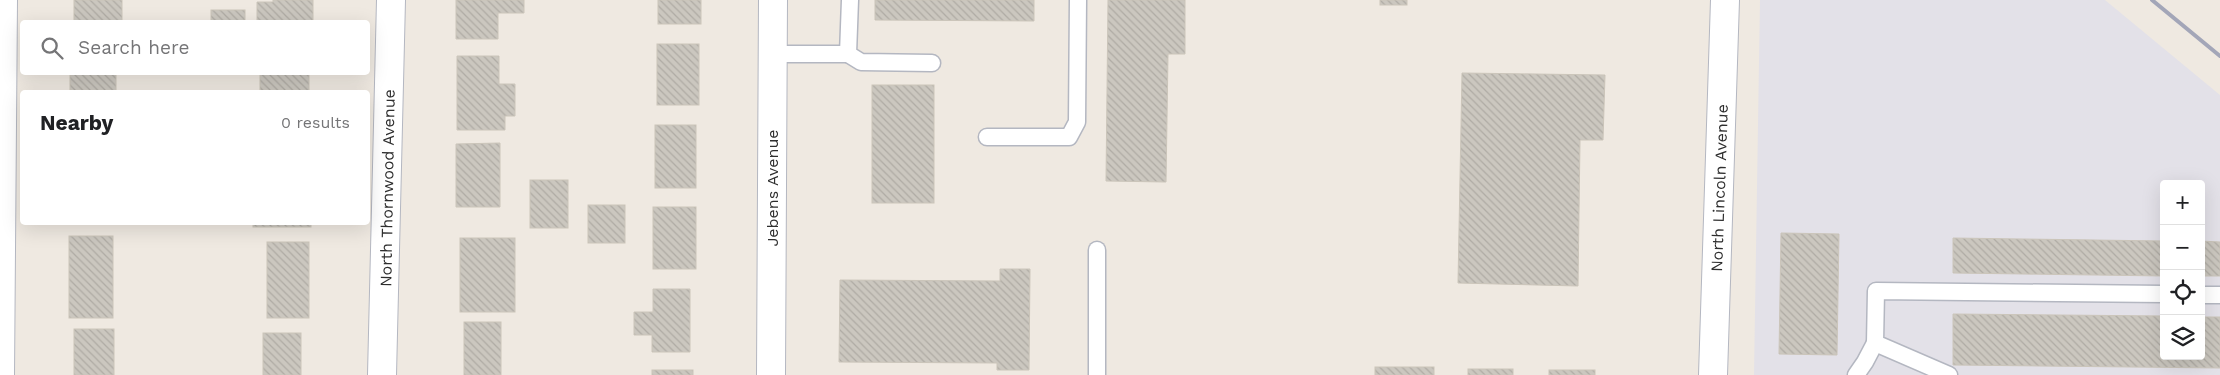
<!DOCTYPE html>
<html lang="en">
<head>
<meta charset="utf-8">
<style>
  :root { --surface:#fff; --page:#f2f2f2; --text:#202124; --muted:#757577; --line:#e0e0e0 }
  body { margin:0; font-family:"Work Sans",sans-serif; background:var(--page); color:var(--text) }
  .controls { position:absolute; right:15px; bottom:15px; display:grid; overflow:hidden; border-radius:5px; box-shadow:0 5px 20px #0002 }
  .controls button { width:45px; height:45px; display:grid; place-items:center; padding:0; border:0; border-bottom:1px solid var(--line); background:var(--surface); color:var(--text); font:25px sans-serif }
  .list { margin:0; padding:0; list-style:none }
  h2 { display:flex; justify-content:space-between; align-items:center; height:65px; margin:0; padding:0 20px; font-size:21px }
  h2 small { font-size:16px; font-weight:400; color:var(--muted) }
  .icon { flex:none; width:28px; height:28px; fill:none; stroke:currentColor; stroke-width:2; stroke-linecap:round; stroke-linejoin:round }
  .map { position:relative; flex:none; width:2220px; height:375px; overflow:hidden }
  .search { position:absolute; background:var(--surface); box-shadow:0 5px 20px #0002; left:20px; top:20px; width:350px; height:55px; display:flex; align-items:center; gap:12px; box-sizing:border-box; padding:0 18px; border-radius:5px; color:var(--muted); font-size:19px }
  .panel { position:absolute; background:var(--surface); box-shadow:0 5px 20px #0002; left:20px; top:90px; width:350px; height:135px; border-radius:5px }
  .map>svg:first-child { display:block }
</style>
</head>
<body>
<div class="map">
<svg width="2220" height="375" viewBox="0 0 2220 375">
  <defs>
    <pattern id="building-back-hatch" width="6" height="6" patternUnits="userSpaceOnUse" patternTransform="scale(1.25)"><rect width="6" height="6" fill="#cbc7bf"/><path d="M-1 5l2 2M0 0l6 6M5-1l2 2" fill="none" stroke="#afaba4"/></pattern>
  </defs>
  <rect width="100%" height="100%" fill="#efe9e1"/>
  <!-- industrial -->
  <path fill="#e3e1e8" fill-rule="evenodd" d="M1760,0H2105L2220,95V375H1754ZM2164,184H2201V356H2164Z"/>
  <!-- building -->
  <g fill="url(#building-back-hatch)" stroke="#cbc5ba">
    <rect x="74" y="0" width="48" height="22"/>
    <polygon points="273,0 313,0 313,22 257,22 257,2 273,2"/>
    <polygon points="456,0 524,0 524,13 498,13 498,39 456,39"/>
    <rect x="658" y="0" width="43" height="24"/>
    <polygon points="875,0 1034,0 1034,21 875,20"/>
    <polygon points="1108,0 1185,0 1185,54 1168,54 1166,182 1106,181"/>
    <rect x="1380" y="0" width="27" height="5"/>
    <rect x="211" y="10" width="34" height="12"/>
    <rect x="657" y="44" width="42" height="61"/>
    <polygon points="457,56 499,56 499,84 515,84 515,116 505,116 505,130 457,130"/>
    <rect x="70" y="72" width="46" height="20"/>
    <rect x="260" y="72" width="49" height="20"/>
    <polygon points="1462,73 1605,75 1603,140 1580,140 1578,286 1458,283"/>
    <rect x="872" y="85" width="62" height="118"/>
    <rect x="655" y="125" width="41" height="63"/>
    <polygon points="500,143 500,207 456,207 456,144"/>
    <rect x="530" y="180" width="38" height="48"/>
    <rect x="588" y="205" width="37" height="38"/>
    <rect x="653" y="207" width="43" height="62"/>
    <rect x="253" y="222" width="58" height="5"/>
    <polygon points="1781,233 1839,234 1837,355 1779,354"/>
    <rect x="69" y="236" width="44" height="82"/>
    <rect x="460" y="238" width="55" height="74"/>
    <polygon points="1953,238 2164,241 2164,276 1953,273"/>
    <polygon points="2201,241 2220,242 2220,276 2201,276"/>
    <rect x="267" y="242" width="42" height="76"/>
    <polygon points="1000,269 1030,269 1029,370 997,370 997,363 839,362 840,280 1000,281"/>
    <polygon points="653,289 690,289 690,352 652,352 652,335 634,335 634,312 653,312"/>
    <polygon points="1953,314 2164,316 2164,356 2201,356 2201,317 2220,317 2220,368 1953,365"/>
    <rect x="464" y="322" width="37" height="53"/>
    <rect x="74" y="329" width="40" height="46"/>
    <rect x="263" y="333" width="38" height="42"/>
    <rect x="1375" y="367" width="59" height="8"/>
    <rect x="1468" y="369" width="45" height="6"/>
    <rect x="652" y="370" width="41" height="5"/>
    <rect x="1549" y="370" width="46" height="5"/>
  </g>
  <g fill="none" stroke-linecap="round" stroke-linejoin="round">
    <!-- lane casing -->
    <g stroke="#b4b7c1" stroke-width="19">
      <g id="lane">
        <polyline points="850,0 848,54 861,62 932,63"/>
        <polyline points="773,54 848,54"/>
        <polyline points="987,137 1069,137 1077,122 1078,0"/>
        <polyline points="1097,250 1097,375"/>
        <polyline points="2201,295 2220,295"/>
        <polyline points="1856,375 1865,362 1875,343"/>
        <polyline points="1949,375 1875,343 1876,291 2164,294"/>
      </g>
    </g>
    <!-- street casing -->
    <g stroke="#b4b7c1" stroke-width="30">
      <g id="street">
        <polyline points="0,375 3,0"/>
        <polyline points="382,375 391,0"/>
        <polyline points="771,375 773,0"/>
      </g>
    </g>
    <!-- secondary casing -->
    <g stroke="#b4b7c1" stroke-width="30">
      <polyline id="secondary" points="1713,375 1725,0"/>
    </g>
    <!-- lane -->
    <use href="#lane" stroke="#fff" stroke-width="16"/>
    <!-- street -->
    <use href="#street" stroke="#fff" stroke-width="28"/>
    <!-- secondary -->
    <use href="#secondary" stroke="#fff" stroke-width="28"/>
    <!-- rail -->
    <polyline stroke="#a3a6b8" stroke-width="4" points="2152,0 2220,56"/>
  </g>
  <g text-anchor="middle" stroke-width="4" stroke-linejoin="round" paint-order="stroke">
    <!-- street labels -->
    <g font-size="16" fill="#2e2e2e" stroke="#fff">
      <text transform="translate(387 188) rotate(-89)" y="6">North Thornwood Avenue</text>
      <text transform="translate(772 188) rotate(-90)" y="6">Jebens Avenue</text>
      <text transform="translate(1719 188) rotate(-88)" y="6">North Lincoln Avenue</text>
    </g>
  </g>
</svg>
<div class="controls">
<button>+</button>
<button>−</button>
<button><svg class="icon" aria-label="locate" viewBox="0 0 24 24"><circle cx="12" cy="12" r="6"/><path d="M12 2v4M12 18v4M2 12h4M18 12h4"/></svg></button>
<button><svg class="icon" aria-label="layers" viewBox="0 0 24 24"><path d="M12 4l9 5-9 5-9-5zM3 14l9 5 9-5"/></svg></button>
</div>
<div class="search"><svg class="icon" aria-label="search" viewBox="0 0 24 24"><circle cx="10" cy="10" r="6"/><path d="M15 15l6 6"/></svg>Search here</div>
<section class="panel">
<h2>Nearby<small>0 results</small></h2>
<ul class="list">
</ul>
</section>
</div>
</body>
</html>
